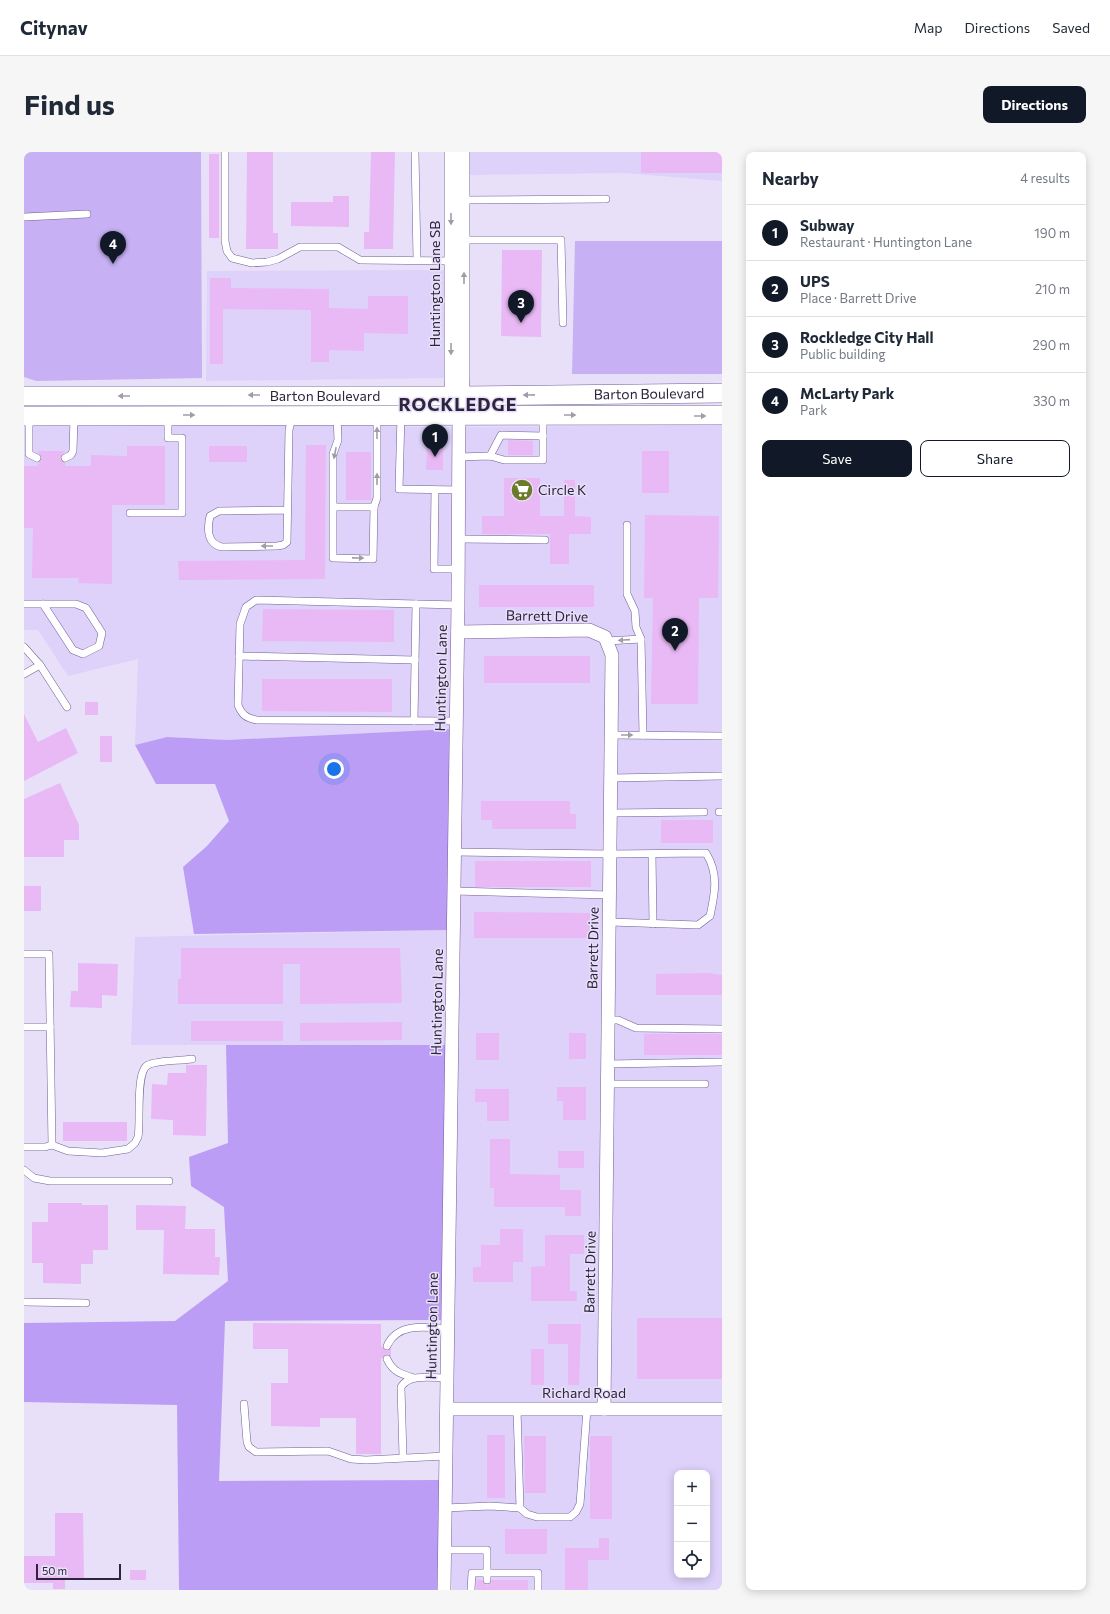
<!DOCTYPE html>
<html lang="en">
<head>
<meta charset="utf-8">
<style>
  :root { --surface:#fff; --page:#f6f6f7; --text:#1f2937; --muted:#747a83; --line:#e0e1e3; --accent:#111827 }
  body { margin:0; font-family:Commissioner,sans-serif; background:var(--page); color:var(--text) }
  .controls { position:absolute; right:12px; bottom:12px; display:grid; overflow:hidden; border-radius:8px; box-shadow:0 2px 10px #0003 }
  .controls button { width:36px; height:36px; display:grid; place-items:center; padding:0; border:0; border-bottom:1px solid var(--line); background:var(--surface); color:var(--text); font:20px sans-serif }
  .scale { position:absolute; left:12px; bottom:10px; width:85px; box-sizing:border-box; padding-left:4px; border:2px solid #2d253d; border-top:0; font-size:11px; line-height:14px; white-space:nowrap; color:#2d253d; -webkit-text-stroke:3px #e8e0f9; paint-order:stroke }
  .you { position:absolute; left:310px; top:617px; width:14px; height:14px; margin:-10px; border:3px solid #fff; border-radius:50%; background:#1a73e8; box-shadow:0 0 0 6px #1a73e833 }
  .badge { display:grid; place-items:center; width:26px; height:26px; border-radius:50%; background:var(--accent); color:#fff; font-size:13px; font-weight:700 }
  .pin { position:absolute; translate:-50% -33px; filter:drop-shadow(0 1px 2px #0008) }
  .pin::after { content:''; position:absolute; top:21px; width:14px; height:12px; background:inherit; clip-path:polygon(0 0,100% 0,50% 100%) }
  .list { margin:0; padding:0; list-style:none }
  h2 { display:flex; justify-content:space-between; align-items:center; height:52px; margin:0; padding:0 16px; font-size:17px }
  h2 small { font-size:13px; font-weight:400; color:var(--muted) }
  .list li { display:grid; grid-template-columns:26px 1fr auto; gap:12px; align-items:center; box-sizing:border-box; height:56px; padding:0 16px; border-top:1px solid var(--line) }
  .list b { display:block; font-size:15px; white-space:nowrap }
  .list p { margin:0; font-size:13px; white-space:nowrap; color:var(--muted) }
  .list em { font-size:13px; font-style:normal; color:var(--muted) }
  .actions { display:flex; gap:8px; padding:12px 16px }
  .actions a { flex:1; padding:9px 0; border:1px solid var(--accent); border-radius:8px; text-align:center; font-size:14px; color:var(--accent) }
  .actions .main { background:var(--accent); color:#fff }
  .icon { flex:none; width:22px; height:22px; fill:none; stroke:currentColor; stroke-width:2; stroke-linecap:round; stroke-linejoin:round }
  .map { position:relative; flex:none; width:698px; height:1438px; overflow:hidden; border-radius:8px }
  header { display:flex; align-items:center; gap:24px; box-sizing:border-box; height:56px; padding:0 20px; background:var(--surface); border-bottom:1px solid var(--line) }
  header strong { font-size:19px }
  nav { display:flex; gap:22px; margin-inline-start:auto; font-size:14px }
  .intro { display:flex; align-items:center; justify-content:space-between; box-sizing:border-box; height:96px; padding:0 24px }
  h1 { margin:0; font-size:28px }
  .button { padding:10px 18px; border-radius:8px; background:var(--accent); color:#fff; font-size:14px; font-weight:700 }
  main { display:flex; gap:24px; padding:0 24px }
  aside { flex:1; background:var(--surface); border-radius:8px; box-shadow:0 2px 10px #0003 }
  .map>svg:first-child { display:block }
</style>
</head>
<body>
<header>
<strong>Citynav</strong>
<nav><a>Map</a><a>Directions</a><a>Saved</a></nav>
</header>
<div class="intro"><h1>Find us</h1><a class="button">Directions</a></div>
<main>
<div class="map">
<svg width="698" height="1438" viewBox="0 0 698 1438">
  <rect width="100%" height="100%" fill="#e8e0f9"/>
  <!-- built -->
  <g fill="#ded1fa" fill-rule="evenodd">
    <polygon points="445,0 698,0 698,29 600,21 445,23"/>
    <polygon points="421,118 421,226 182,229 183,119"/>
    <polygon points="67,272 429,275 427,577 203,588 143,585 111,593 114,507 44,524 14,478 0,478 0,274"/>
    <polygon points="698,273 698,1250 586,1251 583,479 564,471 440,474 441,275"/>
    <polygon points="563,484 577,490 583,505 574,1251 429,1251 440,487"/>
    <polygon points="424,778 422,893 107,893 111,785"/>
    <path d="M428,1264H698V1438H428ZM653,1321H683V1423H653Z"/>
  </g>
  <!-- green -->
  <g fill="#c7b0f3">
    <polygon points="0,0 177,0 178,226 12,229 0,225"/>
    <polygon points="551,89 698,89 698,222 548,222"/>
  </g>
  <!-- forest -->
  <g fill="#bc9df6">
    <polygon points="427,577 424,778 170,782 159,715 183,694 205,669 191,632 132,632 111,593 143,585 203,588"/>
    <polygon points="202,893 422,893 418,1168 201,1169 195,1329 416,1328 414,1438 155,1438 153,1253 0,1250 0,1171 151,1169 204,1129 200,1055 167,1034 165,1005 204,991"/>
  </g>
  <!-- building -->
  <g fill="#e9b9f5">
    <polygon points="223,0 249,0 249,81 254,81 254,97 222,97"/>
    <polygon points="347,0 371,0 369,97 340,97 340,80 345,80"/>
    <rect x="617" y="0" width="81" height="21"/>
    <rect x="185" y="2" width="10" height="84"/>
    <polygon points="309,44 325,44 325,75 267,74 267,50 309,50"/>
    <polygon points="478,98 518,98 517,185 477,184"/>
    <polygon points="186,126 207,126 207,136 305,137 305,156 344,157 344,144 384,144 384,182 340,181 340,199 305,198 305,210 287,210 287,158 199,157 199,212 186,212"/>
    <polygon points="484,288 509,289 509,303 484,303"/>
    <polygon points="403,291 419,291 419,318 402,318"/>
    <polygon points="282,293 302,293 301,427 155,428 154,409 281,408"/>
    <polygon points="103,294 141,294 141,353 88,353 88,432 54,431 55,426 8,426 9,376 0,376 0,314 13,314 18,306 13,299 41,299 36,306 41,311 41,314 67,314 67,303 103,304"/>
    <rect x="185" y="294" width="38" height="16"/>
    <rect x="618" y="299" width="27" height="42"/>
    <rect x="322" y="300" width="25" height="48"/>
    <polygon points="480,326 516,326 516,364 540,364 540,328 551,328 551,364 567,365 567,382 545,382 545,412 526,412 526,382 458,382 458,364 480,364"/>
    <polygon points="621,363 695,364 694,446 675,446 674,552 627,552 629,446 620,446"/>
    <rect x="455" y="433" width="115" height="22"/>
    <polygon points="239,457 370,458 370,490 238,489"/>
    <rect x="460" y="504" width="106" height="27"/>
    <polygon points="238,527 368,527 368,560 238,559"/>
    <rect x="61" y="550" width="13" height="13"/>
    <polygon points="0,562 14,590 42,576 54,601 0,629"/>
    <rect x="76" y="584" width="12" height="26"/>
    <polygon points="36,631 55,673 55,688 40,688 40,705 0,705 0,647"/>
    <polygon points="457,649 546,649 546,662 552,662 552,677 468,677 468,668 457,668"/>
    <rect x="637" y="668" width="52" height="23"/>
    <rect x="451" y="709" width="116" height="26"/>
    <rect x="0" y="734" width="17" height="25"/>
    <polygon points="450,760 566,761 566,786 450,786"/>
    <polygon points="157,796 376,796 378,851 276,852 276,812 259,812 259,852 154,852 154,827 157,827"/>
    <polygon points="54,811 94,812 93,844 78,843 78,856 46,855 47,839 54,839"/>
    <polygon points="685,821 698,823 698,843 632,843 632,822"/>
    <rect x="167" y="869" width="92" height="20"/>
    <polygon points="378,870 378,888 276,889 276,871"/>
    <rect x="452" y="881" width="23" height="27"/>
    <rect x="545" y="881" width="17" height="26"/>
    <rect x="620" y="882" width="78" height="21"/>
    <polygon points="162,913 183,913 182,984 149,983 149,968 127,967 128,932 143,933 144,921 162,921"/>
    <polygon points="533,935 562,935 562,968 539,968 539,949 533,949"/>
    <polygon points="451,937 485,937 485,969 463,969 463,950 451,950"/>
    <rect x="39" y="970" width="64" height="19"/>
    <polygon points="466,987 486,987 486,1022 536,1023 536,1038 557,1038 557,1064 541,1064 541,1055 470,1055 470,1036 466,1036"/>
    <rect x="534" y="999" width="26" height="17"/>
    <polygon points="24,1051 58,1051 58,1053 84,1053 84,1098 69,1098 69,1112 57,1112 57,1132 19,1131 19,1111 8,1111 8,1070 24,1070"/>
    <polygon points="112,1053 162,1054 161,1077 191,1077 191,1105 196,1105 195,1123 139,1122 140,1078 112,1078"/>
    <polygon points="476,1077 499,1077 499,1110 489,1110 489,1130 449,1130 449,1115 457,1115 457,1093 476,1093"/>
    <polygon points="521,1083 560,1083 560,1102 546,1102 546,1139 553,1139 553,1149 507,1149 507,1115 521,1114"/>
    <rect x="613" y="1166" width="85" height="61"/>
    <polygon points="229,1171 357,1172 357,1194 363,1199 367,1196 367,1205 363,1202 357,1207 357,1302 332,1302 332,1266 296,1266 296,1275 247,1274 247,1231 264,1231 264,1197 229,1197"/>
    <polygon points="524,1172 557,1172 555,1233 544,1233 544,1192 524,1192"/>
    <rect x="507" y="1197" width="13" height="36"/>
    <rect x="463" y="1283" width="18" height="63"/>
    <polygon points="500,1284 522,1284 522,1341 501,1341"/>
    <rect x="566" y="1284" width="22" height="83"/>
    <polygon points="31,1361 59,1361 60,1428 41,1428 41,1437 29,1437 29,1431 0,1431 0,1404 31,1404"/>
    <rect x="481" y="1377" width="42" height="25"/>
    <polygon points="575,1386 585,1386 585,1408 564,1408 564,1438 541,1438 541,1396 575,1396"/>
    <rect x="106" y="1418" width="16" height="10"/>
    <polygon points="453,1428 458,1428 463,1433 466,1432 468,1428 504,1428 504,1438 452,1438"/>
  </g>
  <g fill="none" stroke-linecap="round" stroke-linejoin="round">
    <!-- service casing -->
    <g stroke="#715e95" stroke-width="8">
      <g id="service">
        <polyline points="201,0 201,89 203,99 208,106 228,111 243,110 254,107 276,95 314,95 336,108 430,109"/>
        <polyline points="391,0 393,108"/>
        <polyline points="437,48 582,47"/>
        <polyline points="0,65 63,62"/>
        <polyline points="437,88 537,88 539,171"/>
        <polyline points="377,263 375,337 435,338"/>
        <polyline points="5,264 5,302 13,306"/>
        <polyline points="313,265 314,288 309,302 309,406 349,407 350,355 353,346 353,265"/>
        <polyline points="466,304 477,283 519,284"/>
        <polyline points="435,305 466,304 480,308 519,308 519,263"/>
        <polyline points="41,306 47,303 49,299 50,265"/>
        <polyline points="411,338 410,417 434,417"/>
        <polyline points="310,355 350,355"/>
        <path d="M263,358L195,359L186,364C183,377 183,392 198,395L253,394L259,393L263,390L265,278L268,265"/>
        <polyline points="106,361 158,361 158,286 144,286 144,265"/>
        <polyline points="603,373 603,442 611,459 612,475 617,487 619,583"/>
        <polyline points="435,387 521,388"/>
        <polyline points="0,452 52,452 62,456 78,481 75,494 59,502 49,498 19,452"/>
        <polyline points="583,489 617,487"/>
        <polyline points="0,495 16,513 0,522"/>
        <polyline points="215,504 391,508"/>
        <polyline points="16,513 43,555"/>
        <polyline points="390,569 392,452"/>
        <path d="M433,569L233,568C222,566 218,563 214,553L216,472L222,455L232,448L434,453"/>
        <polyline points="588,583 698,584"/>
        <polyline points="587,626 698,624"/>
        <polyline points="695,660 698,660"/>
        <polyline points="587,661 680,660"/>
        <path d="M431,700L586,702L682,701C695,722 691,741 686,764L674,773L586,770"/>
        <polyline points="628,702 629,772"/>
        <polyline points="430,739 586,743"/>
        <polyline points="0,802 25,802 28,993 21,995 0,995"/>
        <polyline points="584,868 594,868 612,876 698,877"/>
        <polyline points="0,875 26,875"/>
        <polyline points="584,912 698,910"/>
        <polyline points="584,932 681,932"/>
        <path d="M28,993L44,999L78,1001L104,997L111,991L114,985C117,971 111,919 124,913C134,908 156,909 168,907"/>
        <polyline points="0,1018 10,1026 26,1029 145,1029"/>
        <polyline points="0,1150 62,1151"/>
        <path d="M363,1194C373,1170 403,1175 424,1177"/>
        <path d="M363,1207C369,1220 377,1222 390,1226"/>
        <polyline points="220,1252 223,1290 225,1295 232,1300 304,1299 327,1307 342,1308 422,1304"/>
        <polyline points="493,1257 496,1356 503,1362 513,1365 546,1365 552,1360 556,1352 563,1257"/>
        <path d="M379,1305L377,1235C385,1221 410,1226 423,1226"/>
        <polyline points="421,1356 466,1354 496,1356"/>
        <polyline points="420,1398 463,1398 463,1428"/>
        <polyline points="447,1438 448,1421 514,1421 514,1438"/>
      </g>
    </g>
    <!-- minor casing -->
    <g stroke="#715e95" stroke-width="14">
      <g id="minor">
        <polyline points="427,0 427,228 429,253"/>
        <polyline points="434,480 565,478 581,485 588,503 580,1257"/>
        <polyline points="423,1257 698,1257"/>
        <polyline points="420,1438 434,453 435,262 438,255 439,224 439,0"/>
      </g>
    </g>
    <!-- secondary casing -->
    <g stroke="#715e95" stroke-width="20">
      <g id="secondary">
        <path id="s1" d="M0,244H438L698,241"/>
        <polyline points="0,264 698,263"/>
      </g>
    </g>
    <!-- service -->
    <use href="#service" stroke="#fff" stroke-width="7"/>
    <!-- minor -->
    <use href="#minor" stroke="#fff" stroke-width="13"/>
    <!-- secondary -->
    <use href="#secondary" stroke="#fff" stroke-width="19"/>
  </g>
  <!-- one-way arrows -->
  <defs><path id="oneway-solid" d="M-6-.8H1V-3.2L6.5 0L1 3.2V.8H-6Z"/></defs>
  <g fill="#a09da8">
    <use href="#oneway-solid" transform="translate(427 67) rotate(90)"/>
    <use href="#oneway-solid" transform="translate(440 126) rotate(-90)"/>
    <use href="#oneway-solid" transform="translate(427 197) rotate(90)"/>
    <use href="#oneway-solid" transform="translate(230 243) rotate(180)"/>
    <use href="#oneway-solid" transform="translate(505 243) rotate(179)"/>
    <use href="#oneway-solid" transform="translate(100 244) rotate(180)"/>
    <use href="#oneway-solid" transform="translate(165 263)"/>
    <use href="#oneway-solid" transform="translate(546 263)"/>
    <use href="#oneway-solid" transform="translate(676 264)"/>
    <use href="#oneway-solid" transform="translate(353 281) rotate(-90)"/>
    <use href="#oneway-solid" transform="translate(311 301) rotate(101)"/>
    <use href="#oneway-solid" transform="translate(353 327) rotate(-90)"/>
    <use href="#oneway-solid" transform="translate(243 394) rotate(180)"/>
    <use href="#oneway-solid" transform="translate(334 406) rotate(1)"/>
    <use href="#oneway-solid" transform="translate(600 488) rotate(176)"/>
    <use href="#oneway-solid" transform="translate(603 583)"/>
  </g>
  <!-- icons -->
  <defs>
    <g id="supermarket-disc" transform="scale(1.15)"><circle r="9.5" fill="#6b7b2a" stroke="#e8e0f9"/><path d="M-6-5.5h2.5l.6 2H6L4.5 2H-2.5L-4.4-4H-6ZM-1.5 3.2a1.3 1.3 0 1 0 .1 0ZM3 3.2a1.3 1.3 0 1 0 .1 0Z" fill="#fff"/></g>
  </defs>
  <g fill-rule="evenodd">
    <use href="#supermarket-disc" x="498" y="338"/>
  </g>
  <g text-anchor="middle" stroke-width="3" stroke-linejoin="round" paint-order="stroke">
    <!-- street labels -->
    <g font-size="14" fill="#2d253d" stroke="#e8e0f9">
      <text transform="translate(411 132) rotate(-90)" y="5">Huntington Lane SB</text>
      <text dy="5" stroke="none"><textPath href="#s1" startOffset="625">Barton Boulevard</textPath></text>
      <text dy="5" stroke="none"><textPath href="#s1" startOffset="301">Barton Boulevard</textPath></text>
      <text transform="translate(523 464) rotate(1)" y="5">Barrett Drive</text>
      <text transform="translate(417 526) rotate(-89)" y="5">Huntington Lane</text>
      <text transform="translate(569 796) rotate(-89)" y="5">Barrett Drive</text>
      <text transform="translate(413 850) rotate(-89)" y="5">Huntington Lane</text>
      <text transform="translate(566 1120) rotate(-89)" y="5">Barrett Drive</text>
      <text transform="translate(408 1174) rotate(-89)" y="5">Huntington Lane</text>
      <text x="560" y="1246">Richard Road</text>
    </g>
    <!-- poi labels -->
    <g font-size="14" fill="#2d253d" stroke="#e8e0f9" text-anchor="start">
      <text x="514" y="343">Circle K</text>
    </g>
    <!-- district labels -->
    <g font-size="18" font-weight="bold" letter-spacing="1" fill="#2d253d" stroke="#e8e0f9">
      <text x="434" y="259">ROCKLEDGE</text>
    </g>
  </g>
</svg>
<div class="controls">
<button>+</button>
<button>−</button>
<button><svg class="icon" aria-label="locate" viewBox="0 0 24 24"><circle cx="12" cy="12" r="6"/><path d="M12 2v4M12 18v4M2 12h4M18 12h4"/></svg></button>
</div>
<div class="scale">50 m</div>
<div class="you"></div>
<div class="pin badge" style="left:411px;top:305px">1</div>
<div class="pin badge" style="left:651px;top:499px">2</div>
<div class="pin badge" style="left:497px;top:171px">3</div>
<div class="pin badge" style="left:89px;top:112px">4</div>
</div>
<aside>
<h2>Nearby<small>4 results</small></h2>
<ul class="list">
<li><span class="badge">1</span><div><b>Subway</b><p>Restaurant · Huntington Lane</p></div><em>190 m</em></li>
<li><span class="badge">2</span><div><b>UPS</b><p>Place · Barrett Drive</p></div><em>210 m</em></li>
<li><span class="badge">3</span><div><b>Rockledge City Hall</b><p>Public building</p></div><em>290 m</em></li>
<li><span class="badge">4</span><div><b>McLarty Park</b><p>Park</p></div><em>330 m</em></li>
</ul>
<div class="actions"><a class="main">Save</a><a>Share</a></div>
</aside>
</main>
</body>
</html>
